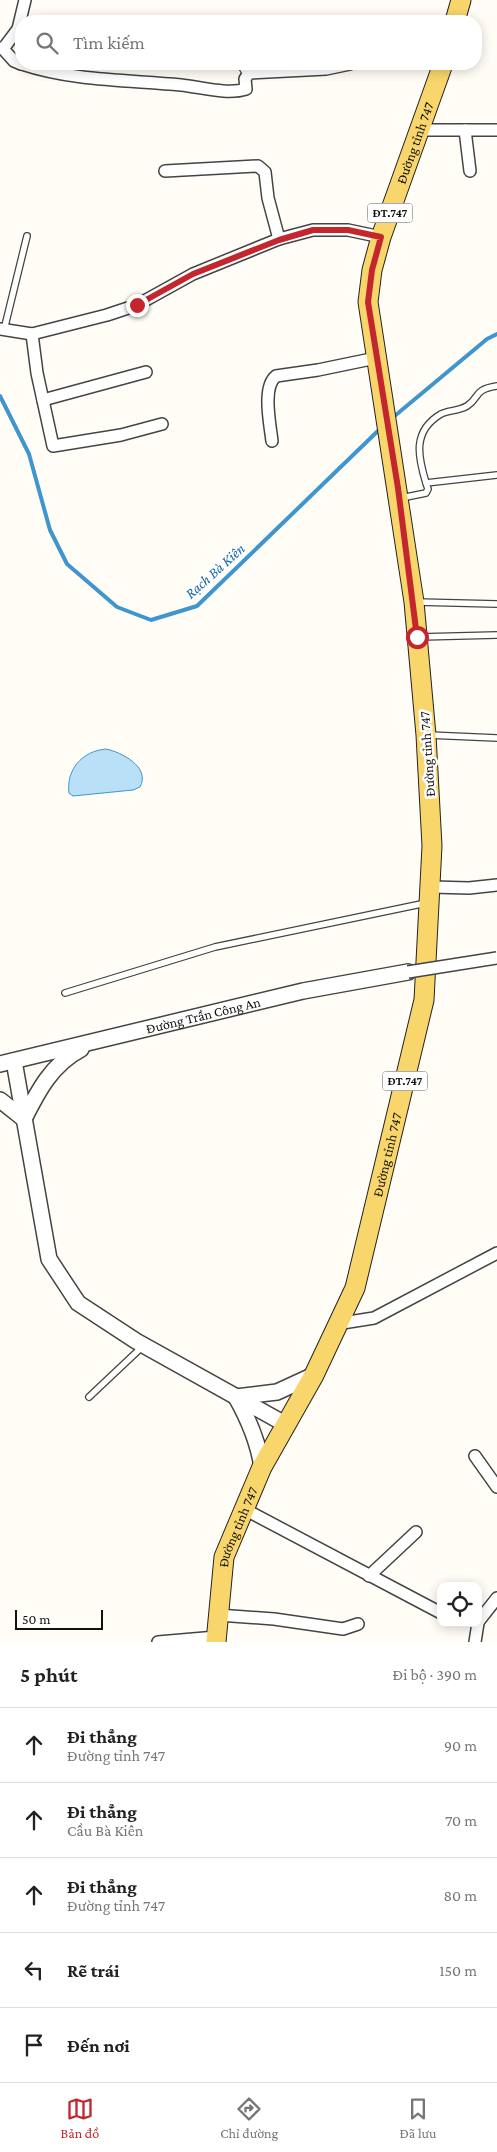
<!DOCTYPE html>
<html lang="vi">
<head>
<meta charset="utf-8">
<style>
  :root { --surface:#fff; --page:#f2f2f2; --text:#222; --muted:#767676; --line:#e0e0e0; --accent:#c4262e }
  body { margin:0; font-family:"Crimson Pro",serif; background:var(--page); color:var(--text) }
  .controls { position:absolute; right:15px; bottom:15px; display:grid; overflow:hidden; border-radius:10px; box-shadow:0 2px 12px #0003 }
  .controls button { width:45px; height:45px; display:grid; place-items:center; padding:0; border:0; border-bottom:1px solid var(--line); background:var(--surface); color:var(--text); font:25px sans-serif }
  .scale { position:absolute; left:15px; bottom:12px; width:88px; box-sizing:border-box; padding-left:5px; border:2px solid #111; border-top:0; font-size:14px; line-height:18px; white-space:nowrap; color:#111; -webkit-text-stroke:4px #fff; paint-order:stroke }
  .stop { position:absolute; width:15px; height:15px; margin:-11px; border:4px solid #c4262e; border-radius:50%; background:#fff }
  .stop.end { background:#c4262e; border-color:#fff; box-shadow:0 1px 5px #0008 }
  .list { margin:0; padding:0; list-style:none }
  h2 { display:flex; justify-content:space-between; align-items:center; height:65px; margin:0; padding:0 20px; font-size:21px }
  h2 small { font-size:16px; font-weight:400; color:var(--muted) }
  .list li { display:grid; grid-template-columns:32px 1fr auto; gap:15px; align-items:center; box-sizing:border-box; height:75px; padding:0 20px; border-top:1px solid var(--line) }
  .list b { display:block; font-size:19px; white-space:nowrap }
  .list p { margin:0; font-size:16px; white-space:nowrap; color:var(--muted) }
  .list em { font-size:16px; font-style:normal; color:var(--muted) }
  .icon { flex:none; width:28px; height:28px; fill:none; stroke:currentColor; stroke-width:2; stroke-linecap:round; stroke-linejoin:round }
  .map { position:relative; flex:none; width:497px; height:1642px; overflow:hidden }
  .search { position:absolute; background:var(--surface); box-shadow:0 2px 12px #0003; left:15px; right:15px; top:15px; height:55px; display:flex; align-items:center; gap:12px; box-sizing:border-box; padding:0 18px; border-radius:20px; color:var(--muted); font-size:19px }
  .sheet { height:440px; background:var(--surface) }
  nav { display:flex; justify-content:space-around; align-items:center; box-sizing:border-box; height:70px; border-top:1px solid var(--line); background:var(--surface); font-size:14px; color:var(--muted) }
  nav a { display:grid; justify-items:center; gap:2px }
  nav .on { color:var(--accent) }
  .map>svg:first-child { display:block }
</style>
</head>
<body>
<div class="map">
<svg width="497" height="1642" viewBox="0 0 497 1642">
  <rect width="100%" height="100%" fill="#fffdf5"/>
  <!-- water -->
  <path fill="#b9e0f7" stroke="#3f96cf" d="M106,749C121,752 151,767 140,787L133,790L73,796L69,793C66,770 82,751 106,749Z"/>
  <g fill="none" stroke-linecap="round" stroke-linejoin="round">
    <!-- stream -->
    <g stroke="#3f96cf" stroke-width="4">
      <polyline points="0,396 29,454 50,530 67,564 117,607 151,620 197,606 382,427"/>
      <polyline points="391,419 487,339 497,334"/>
    </g>
    <!-- service casing -->
    <g stroke="#444" stroke-width="8">
      <g id="service">
        <polyline points="110,21 110,19"/>
        <polyline points="13,38 21,41"/>
        <polyline points="240,64 247,76"/>
        <polyline points="4,330 27,236"/>
        <path d="M426,483C418,457 412,431 441,414C449,410 459,411 467,406C481,397 472,390 497,386"/>
        <polyline points="401,498 426,493 428,489 426,483 497,475"/>
        <polyline points="416,602 497,604"/>
        <polyline points="419,637 497,635"/>
        <polyline points="428,735 497,738"/>
        <polyline points="65,993 215,947 426,903"/>
        <polyline points="89,1397 142,1347"/>
      </g>
    </g>
    <!-- minor casing -->
    <g stroke="#444" stroke-width="14">
      <g id="minor">
        <polyline points="0,48 3,49 18,29 25,0"/>
        <polyline points="3,49 14,61 21,64"/>
        <path d="M22,64C73,81 128,80 181,85C201,87 227,95 246,89L245,79L249,73L326,69L350,64"/>
        <polyline points="420,130 497,130"/>
        <polyline points="465,130 470,171"/>
        <polyline points="165,171 258,166 265,172 268,198 279,239"/>
        <polyline points="0,329 32,334 107,315 137,305 193,274 279,239 313,230 348,230 381,237"/>
        <polyline points="32,334 37,373 53,446 121,435 162,424"/>
        <polyline points="43,400 146,372"/>
        <path d="M272,441C270,424 262,387 276,376L318,370L376,358"/>
        <polyline points="432,887 469,888 497,885"/>
        <polyline points="336,1324 374,1318 497,1253"/>
        <polyline points="475,1456 497,1487"/>
        <polyline points="244,1509 441,1613"/>
        <polyline points="369,1576 416,1532"/>
        <polyline points="218,1615 274,1619 343,1629 358,1624"/>
        <polyline points="478,1622 497,1598"/>
        <polyline points="158,1642 216,1637"/>
        <polyline points="475,1642 478,1623"/>
      </g>
    </g>
    <!-- tertiary casing -->
    <g stroke="#444" stroke-width="18">
      <g id="tertiary">
        <polyline points="14,1061 49,1259 78,1303 136,1341 285,1424"/>
        <path id="s1" d="M0,1064L303,991L408,972"/>
        <path d="M0,1100L24,1119C38,1091 52,1064 81,1049"/>
        <path d="M262,1467C258,1441 249,1420 236,1397L277,1392L314,1375"/>
      </g>
    </g>
    <!-- primary casing -->
    <g stroke="#222" stroke-width="21">
      <g id="primary">
        <polyline points="455,21 461,0"/>
        <path id="s2" d="M216,1642L224,1557L262,1467L314,1375L355,1288L424,1000L432,846L426,735L414,602L368,302L372,270L381,237L443,64"/>
      </g>
    </g>
    <!-- service -->
    <use href="#service" stroke="#fff" stroke-width="5.5"/>
    <!-- minor -->
    <use href="#minor" stroke="#fff" stroke-width="11"/>
    <!-- tertiary -->
    <use href="#tertiary" stroke="#fff" stroke-width="15"/>
    <!-- primary -->
    <use href="#primary" stroke="#f9d66b" stroke-width="19"/>
    <!-- minor-bridge casing -->
    <g stroke="#444" stroke-width="14" stroke-linecap="butt">
      <polyline id="minor-bridge" points="408,972 497,958"/>
    </g>
    <!-- minor-bridge -->
    <use href="#minor-bridge" stroke="#fff" stroke-width="11"/>
  </g>
  <g fill="none" stroke-linecap="round" stroke-linejoin="round">
    <!-- route -->
    <polyline stroke="#c4262e" stroke-width="6" points="137,305 193,274 279,240 313,230 348,230 381,237 372,270 368,302 398,488 417,637"/>
  </g>
  <g text-anchor="middle" stroke-width="5" stroke-linejoin="round" paint-order="stroke">
    <!-- shield labels -->
    <g fill="#fff" stroke="#585858" stroke-width="1">
      <rect x="367.5" y="203.5" width="45" height="19" rx="4"/>
      <rect x="382.5" y="1071.5" width="45" height="19" rx="4"/>
    </g>
    <g font-size="12" font-weight="bold" fill="#111">
      <text x="390" y="217">ĐT.747</text>
      <text x="405" y="1085">ĐT.747</text>
    </g>
    <!-- street labels -->
    <g font-size="14" fill="#111" stroke="#fff">
      <text dy="5" stroke="none"><textPath href="#s2" startOffset="1550">Đường tỉnh 747</textPath></text>
      <text transform="translate(427 754) rotate(-94)" y="5">Đường tỉnh 747</text>
      <text dy="5" stroke="none"><textPath href="#s1" startOffset="209">Đường Trần Công An</textPath></text>
      <text dy="5" stroke="none"><textPath href="#s2" startOffset="522">Đường tỉnh 747</textPath></text>
      <text dy="5" stroke="none"><textPath href="#s2" startOffset="118">Đường tỉnh 747</textPath></text>
    </g>
    <!-- water labels -->
    <g font-size="15" font-style="italic" fill="#1768a6" stroke="#fff">
      <text transform="translate(215 571) rotate(-42)" y="5">Rạch Bà Kiên</text>
    </g>
  </g>
</svg>
<div class="controls">
<button><svg class="icon" aria-label="locate" viewBox="0 0 24 24"><circle cx="12" cy="12" r="6"/><path d="M12 2v4M12 18v4M2 12h4M18 12h4"/></svg></button>
</div>
<div class="scale">50 m</div>
<div class="stop" style="left:417px;top:637px"></div>
<div class="stop end" style="left:137px;top:305px"></div>
<div class="search"><svg class="icon" aria-label="search" viewBox="0 0 24 24"><circle cx="10" cy="10" r="6"/><path d="M15 15l6 6"/></svg>Tìm kiếm</div>
</div>
<section class="sheet">
<h2>5 phút<small>Đi bộ · 390 m</small></h2>
<ul class="list">
<li><svg class="icon" aria-label="ahead" viewBox="0 0 24 24"><path d="M12 20V5M6 11l6-6 6 6"/></svg><div><b>Đi thẳng</b><p>Đường tỉnh 747</p></div><em>90 m</em></li>
<li><svg class="icon" aria-label="ahead" viewBox="0 0 24 24"><path d="M12 20V5M6 11l6-6 6 6"/></svg><div><b>Đi thẳng</b><p>Cầu Bà Kiên</p></div><em>70 m</em></li>
<li><svg class="icon" aria-label="ahead" viewBox="0 0 24 24"><path d="M12 20V5M6 11l6-6 6 6"/></svg><div><b>Đi thẳng</b><p>Đường tỉnh 747</p></div><em>80 m</em></li>
<li><svg class="icon" aria-label="left" viewBox="0 0 24 24"><path d="M17 20v-9H6M10 6l-5 5 5 5"/></svg><div><b>Rẽ trái</b></div><em>150 m</em></li>
<li><svg class="icon" aria-label="arrive" viewBox="0 0 24 24"><path d="M6 21V4h12l-3 4 3 4H6"/></svg><div><b>Đến nơi</b></div></li>
</ul>
</section>
<nav>
<a class="on"><svg class="icon" aria-label="map" viewBox="0 0 24 24"><path d="M3 6l6-2 6 2 6-2v14l-6 2-6-2-6 2zM9 4v14M15 6v14"/></svg>Bản đồ</a>
<a><svg class="icon" aria-label="directions" viewBox="0 0 24 24"><path d="M12 3l9 9-9 9-9-9zM9 14v-3h6M13 9l2 2-2 2"/></svg>Chỉ đường</a>
<a><svg class="icon" aria-label="saved" viewBox="0 0 24 24"><path d="M7 4h10v16l-5-4-5 4z"/></svg>Đã lưu</a>
</nav>
</body>
</html>
